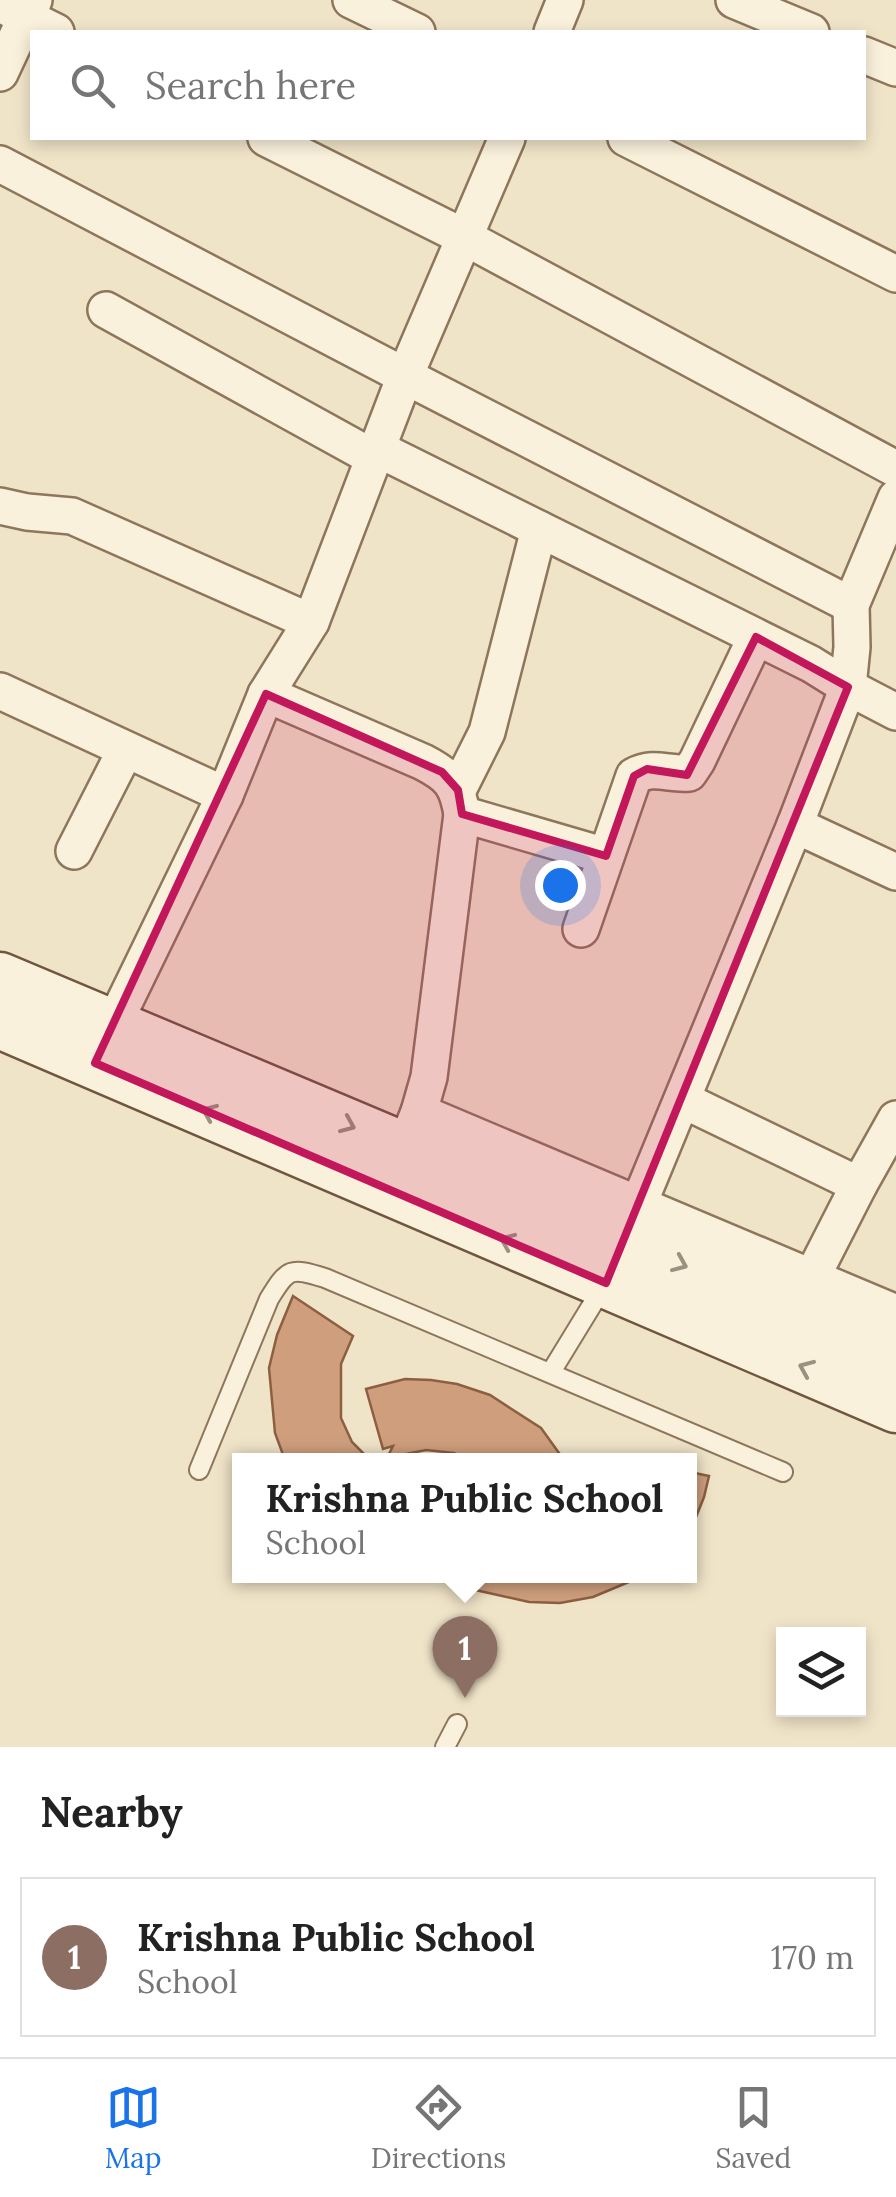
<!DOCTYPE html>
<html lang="en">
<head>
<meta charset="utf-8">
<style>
  :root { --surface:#fff; --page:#f2f2f2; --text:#222; --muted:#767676; --line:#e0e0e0; --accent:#1a73e8 }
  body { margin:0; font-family:Lora,serif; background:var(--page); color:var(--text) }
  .controls { position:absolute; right:30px; bottom:30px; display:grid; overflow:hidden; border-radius:0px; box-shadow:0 5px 15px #0003 }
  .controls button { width:90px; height:90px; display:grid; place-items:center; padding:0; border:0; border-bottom:2px solid var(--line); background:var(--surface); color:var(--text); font:50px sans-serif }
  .you { position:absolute; left:560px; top:885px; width:35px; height:35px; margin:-25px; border:8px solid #fff; border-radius:50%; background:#1a73e8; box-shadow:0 0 0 15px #1a73e833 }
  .badge { display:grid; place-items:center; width:65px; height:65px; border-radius:50%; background:var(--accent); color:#fff; font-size:32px; font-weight:700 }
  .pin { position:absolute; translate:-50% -82px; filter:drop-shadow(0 2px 5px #0008) }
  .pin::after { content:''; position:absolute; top:52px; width:35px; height:30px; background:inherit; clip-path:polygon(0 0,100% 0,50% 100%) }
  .popup { position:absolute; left:232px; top:1453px; width:465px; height:130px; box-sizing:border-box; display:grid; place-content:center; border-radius:0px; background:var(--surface); filter:drop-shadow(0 2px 8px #0005); font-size:32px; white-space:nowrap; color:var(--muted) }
  .popup b { font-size:38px; color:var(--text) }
  .popup::after { content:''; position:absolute; left:50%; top:100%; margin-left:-20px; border:20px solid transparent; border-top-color:var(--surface) }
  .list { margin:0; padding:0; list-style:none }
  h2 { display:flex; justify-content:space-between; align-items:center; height:130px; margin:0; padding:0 40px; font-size:42px }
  h2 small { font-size:32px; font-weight:400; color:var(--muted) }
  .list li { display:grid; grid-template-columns:65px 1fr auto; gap:30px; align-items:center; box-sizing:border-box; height:160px; margin:0 20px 20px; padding:0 20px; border:2px solid var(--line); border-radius:0px }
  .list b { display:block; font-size:38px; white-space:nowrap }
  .list p { margin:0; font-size:32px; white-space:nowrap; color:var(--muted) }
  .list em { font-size:32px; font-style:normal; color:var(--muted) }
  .icon { flex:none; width:55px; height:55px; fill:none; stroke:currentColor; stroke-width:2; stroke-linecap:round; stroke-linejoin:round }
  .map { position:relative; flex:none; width:896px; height:1747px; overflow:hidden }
  .search { position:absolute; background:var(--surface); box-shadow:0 5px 15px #0003; left:30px; right:30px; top:30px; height:110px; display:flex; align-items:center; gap:25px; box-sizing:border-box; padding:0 35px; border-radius:0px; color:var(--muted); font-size:38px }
  .sheet { height:310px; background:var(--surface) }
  nav { display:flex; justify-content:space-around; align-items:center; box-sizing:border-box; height:140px; border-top:2px solid var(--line); background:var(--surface); font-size:28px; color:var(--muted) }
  nav a { display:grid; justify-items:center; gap:5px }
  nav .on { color:var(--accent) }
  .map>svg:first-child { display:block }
</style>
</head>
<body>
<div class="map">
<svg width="896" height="1747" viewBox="0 0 896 1747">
  <rect width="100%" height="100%" fill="#f0e4c8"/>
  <!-- building -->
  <g fill="#cf9f7d" stroke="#8d5f41" stroke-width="2.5">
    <polygon points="293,1296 353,1336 341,1364 341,1418 352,1442 370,1460 285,1460 275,1433 269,1368 277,1335"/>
    <polygon points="405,1379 431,1380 457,1384 490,1395 541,1428 564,1460 467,1460 454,1453 426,1450 406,1454 397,1460 386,1460 393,1446 383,1449 366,1389"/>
    <polygon points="690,1472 709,1476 704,1497 690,1532"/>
    <polygon points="477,1576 643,1576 593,1597 560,1603 529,1602 471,1589"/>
  </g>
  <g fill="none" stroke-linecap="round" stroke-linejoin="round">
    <!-- lane casing -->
    <g stroke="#8d765c" stroke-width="22">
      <g id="lane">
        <polyline points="551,1372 603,1287"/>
        <path d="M199,1470L269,1299C288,1268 290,1267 325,1278L783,1472"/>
        <polyline points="445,1747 457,1724"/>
      </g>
    </g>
    <!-- street casing -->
    <g stroke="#8d765c" stroke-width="40">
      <g id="street">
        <polyline points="351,0 417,32"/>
        <polyline points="734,0 811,32"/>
        <polyline points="0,4 56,32"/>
        <polyline points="552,32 565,0"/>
        <polyline points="864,55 896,68"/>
        <polyline points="0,73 34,0"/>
        <polyline points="266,138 464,237 896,469"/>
        <polyline points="626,138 896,274"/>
        <polyline points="0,164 405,376 851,605"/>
        <polyline points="106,310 374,458"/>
        <polyline points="378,449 811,664 848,687 896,712"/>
        <polyline points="0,506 27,512 72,516 311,622"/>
        <polyline points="0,691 225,795"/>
        <path d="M266,694L423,762C450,776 457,784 462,814L429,1077L419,1112L404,1149"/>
        <polyline points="458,790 487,732 539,529"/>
        <polyline points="462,814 606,856"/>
        <polyline points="795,825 896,872"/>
        <polyline points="74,851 125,751"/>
        <path d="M581,929L634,776C655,765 667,775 689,773L697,761L756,637"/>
        <polyline points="104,1044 225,795 266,694 311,622 405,376 507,138"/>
        <polyline points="683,1100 859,1185"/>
        <polyline points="419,1112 896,1313"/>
        <polyline points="616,1259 795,825 848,687 852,647 851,605 896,498"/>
        <polyline points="812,1277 859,1185 896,1119"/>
      </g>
    </g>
    <!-- secondary casing -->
    <g stroke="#6f573f" stroke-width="55">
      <g id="secondary">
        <polyline points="0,978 896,1355"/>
        <polyline points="0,1023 896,1407"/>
      </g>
    </g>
    <!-- lane -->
    <use href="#lane" stroke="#faf1dc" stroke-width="18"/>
    <!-- street -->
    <use href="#street" stroke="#faf1dc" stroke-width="35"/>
    <!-- secondary -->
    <use href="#secondary" stroke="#faf1dc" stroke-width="50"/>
  </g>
  <!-- one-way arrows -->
  <defs><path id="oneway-chevron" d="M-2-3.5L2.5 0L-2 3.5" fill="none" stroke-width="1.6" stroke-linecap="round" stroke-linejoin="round" transform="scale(2.5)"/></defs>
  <g stroke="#9c907e">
    <use href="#oneway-chevron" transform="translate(209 1112) rotate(-157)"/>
    <use href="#oneway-chevron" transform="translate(348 1125) rotate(23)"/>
    <use href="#oneway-chevron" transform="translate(507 1241) rotate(-157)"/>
    <use href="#oneway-chevron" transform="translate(680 1264) rotate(23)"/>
    <use href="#oneway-chevron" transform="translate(806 1368) rotate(-157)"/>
  </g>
  <!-- marked area -->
  <path fill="#c2185b" fill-opacity="0.2" stroke="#c2185b" stroke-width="8" stroke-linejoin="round" d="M756,637L848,687L606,1283L95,1063L266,694L442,772L458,790L462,814L606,856L634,776L647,769L687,775Z"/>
</svg>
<div class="controls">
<button><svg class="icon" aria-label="layers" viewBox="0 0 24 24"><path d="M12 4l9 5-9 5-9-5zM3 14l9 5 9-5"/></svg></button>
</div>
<div class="you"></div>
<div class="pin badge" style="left:465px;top:1698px;background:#8d6e63">1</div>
<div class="popup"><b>Krishna Public School</b>School</div>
<div class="search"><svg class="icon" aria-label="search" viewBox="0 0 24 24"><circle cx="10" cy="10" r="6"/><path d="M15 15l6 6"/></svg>Search here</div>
</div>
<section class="sheet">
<h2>Nearby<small></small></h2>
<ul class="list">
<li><span class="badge" style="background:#8d6e63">1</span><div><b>Krishna Public School</b><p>School</p></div><em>170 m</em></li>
</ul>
</section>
<nav>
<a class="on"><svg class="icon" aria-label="map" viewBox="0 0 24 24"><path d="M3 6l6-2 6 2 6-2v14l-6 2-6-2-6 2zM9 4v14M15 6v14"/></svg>Map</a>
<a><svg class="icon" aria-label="directions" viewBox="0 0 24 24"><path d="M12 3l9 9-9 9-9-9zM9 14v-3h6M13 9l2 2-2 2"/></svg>Directions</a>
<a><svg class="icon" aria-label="saved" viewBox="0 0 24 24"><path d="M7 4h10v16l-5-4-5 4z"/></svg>Saved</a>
</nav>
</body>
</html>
